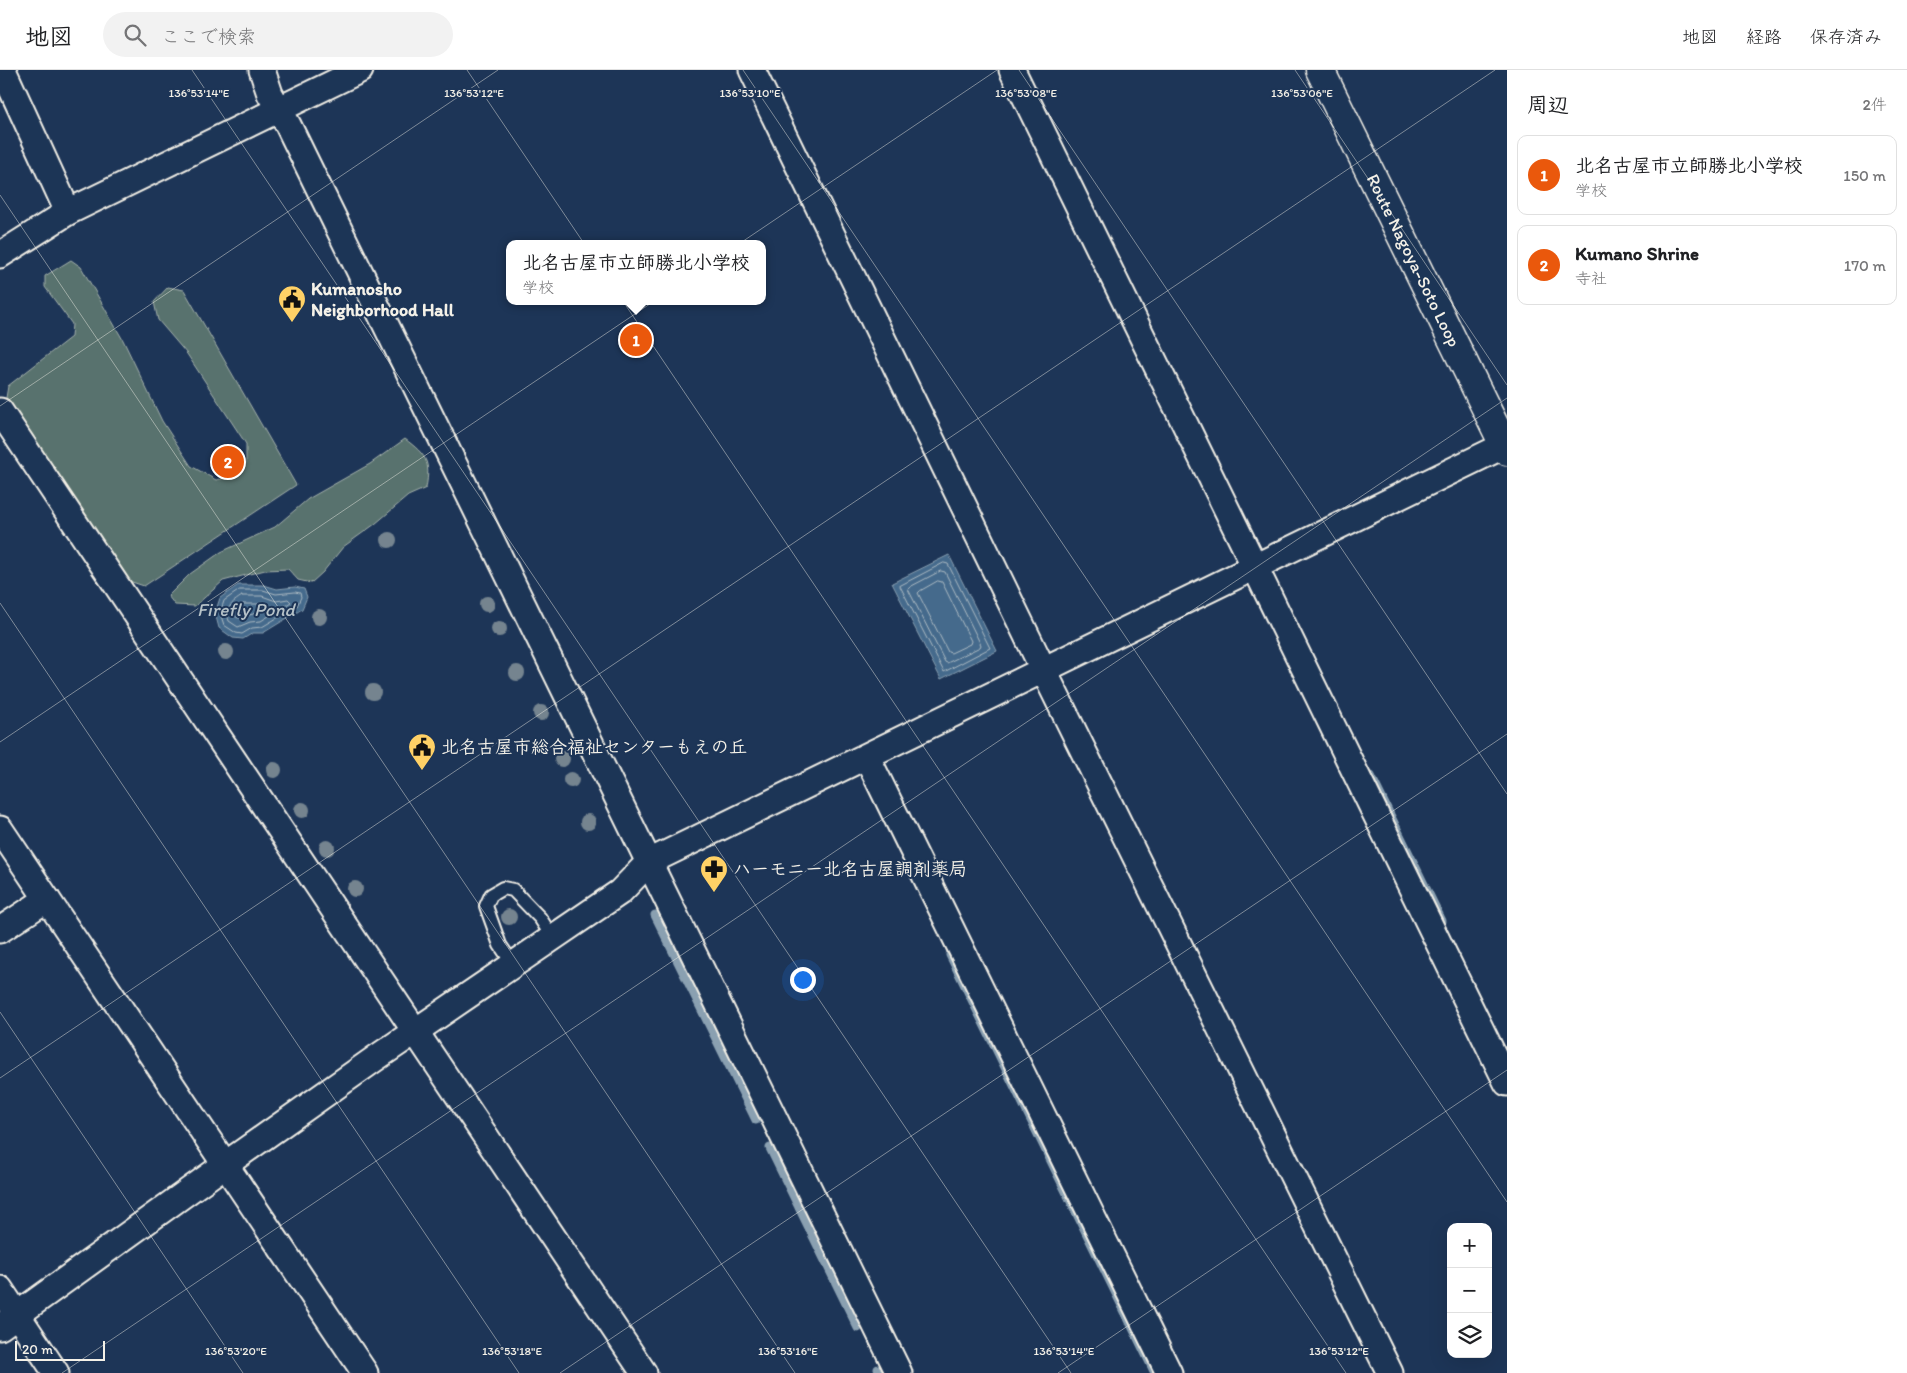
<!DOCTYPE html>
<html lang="ja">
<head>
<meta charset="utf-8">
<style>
  :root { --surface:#fff; --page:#f2f2f2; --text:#202124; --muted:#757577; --line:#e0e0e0; --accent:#ea580c }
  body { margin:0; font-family:Itim,"Klee One",sans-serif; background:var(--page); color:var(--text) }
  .controls { position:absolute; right:15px; bottom:15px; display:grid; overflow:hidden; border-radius:10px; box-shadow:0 5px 20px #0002 }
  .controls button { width:45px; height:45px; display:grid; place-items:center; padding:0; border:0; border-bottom:1px solid var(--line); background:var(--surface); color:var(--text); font:25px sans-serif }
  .scale { position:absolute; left:15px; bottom:12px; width:90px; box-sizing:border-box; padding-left:5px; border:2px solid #f4f1e8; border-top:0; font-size:14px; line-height:18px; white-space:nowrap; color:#f4f1e8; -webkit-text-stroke:4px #1d3557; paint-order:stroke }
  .you { position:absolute; left:802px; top:909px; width:18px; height:18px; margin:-12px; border:4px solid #fff; border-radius:50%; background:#1a73e8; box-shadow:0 0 0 8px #1a73e833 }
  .badge { display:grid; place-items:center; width:32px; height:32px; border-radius:50%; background:var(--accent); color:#fff; font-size:16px; font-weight:700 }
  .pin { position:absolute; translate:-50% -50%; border:2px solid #fff; box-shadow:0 1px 5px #0006 }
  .popup { position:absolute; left:506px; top:170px; width:260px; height:65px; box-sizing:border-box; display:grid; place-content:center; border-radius:10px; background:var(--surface); filter:drop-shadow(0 1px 4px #0005); font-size:16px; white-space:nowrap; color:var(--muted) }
  .popup b { font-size:19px; color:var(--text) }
  .popup::after { content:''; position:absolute; left:50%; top:100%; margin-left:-10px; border:10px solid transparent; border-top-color:var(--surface) }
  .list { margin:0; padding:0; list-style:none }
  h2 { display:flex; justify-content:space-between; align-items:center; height:65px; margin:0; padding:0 20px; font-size:21px }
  h2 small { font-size:16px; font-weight:400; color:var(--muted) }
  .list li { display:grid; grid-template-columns:32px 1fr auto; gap:15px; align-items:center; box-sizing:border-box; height:80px; margin:0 10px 10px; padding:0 10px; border:1px solid var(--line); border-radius:10px }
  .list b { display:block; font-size:19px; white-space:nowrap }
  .list p { margin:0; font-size:16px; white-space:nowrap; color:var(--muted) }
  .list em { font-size:16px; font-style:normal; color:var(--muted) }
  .icon { flex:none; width:28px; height:28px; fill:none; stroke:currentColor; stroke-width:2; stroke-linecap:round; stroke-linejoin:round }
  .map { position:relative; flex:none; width:1507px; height:1303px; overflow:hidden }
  header { display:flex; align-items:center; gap:30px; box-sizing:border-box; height:70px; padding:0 25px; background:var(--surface); border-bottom:1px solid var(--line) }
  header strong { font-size:24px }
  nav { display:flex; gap:28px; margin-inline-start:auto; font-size:18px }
  .search { width:350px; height:45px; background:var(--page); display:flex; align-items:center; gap:12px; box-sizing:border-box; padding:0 18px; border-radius:28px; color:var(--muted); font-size:19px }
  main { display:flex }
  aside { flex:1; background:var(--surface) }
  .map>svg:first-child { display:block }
</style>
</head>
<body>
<header>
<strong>地図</strong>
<div class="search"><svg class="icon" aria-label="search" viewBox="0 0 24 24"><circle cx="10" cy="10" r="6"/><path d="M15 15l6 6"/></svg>ここで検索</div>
<nav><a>地図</a><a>経路</a><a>保存済み</a></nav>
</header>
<main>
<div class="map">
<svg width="1507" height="1303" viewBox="0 0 1507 1303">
  <rect width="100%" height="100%" fill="#1d3557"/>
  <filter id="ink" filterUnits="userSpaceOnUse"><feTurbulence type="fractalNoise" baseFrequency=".02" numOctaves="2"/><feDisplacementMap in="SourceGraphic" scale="10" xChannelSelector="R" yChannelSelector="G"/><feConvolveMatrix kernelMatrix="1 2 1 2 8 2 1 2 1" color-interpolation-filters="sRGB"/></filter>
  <g filter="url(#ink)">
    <!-- green -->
    <g fill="#58726e" stroke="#a6b2ab">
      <polygon points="71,190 81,197 123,270 162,351 191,396 216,410 235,406 246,393 246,374 187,284 158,250 154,232 168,217 184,220 296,415 144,516 129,511 6,328 8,316 71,267 72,254 45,217 45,206"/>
      <path d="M405,369C426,385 431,391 426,418L408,426L375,454L343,477L323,502L311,513L298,510L288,499L265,500L223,511L195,536L175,535L168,526L190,504L221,482L275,457L308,429L370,394Z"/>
    </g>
    <!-- water -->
    <g fill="#446a8c" stroke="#8aa0b1">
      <polygon points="949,485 997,581 941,609 892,513"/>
      <polygon points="238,515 264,515 277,519 295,517 304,519 307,527 302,539 263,563 253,563 243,569 233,568 219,558 215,543 220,528"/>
    </g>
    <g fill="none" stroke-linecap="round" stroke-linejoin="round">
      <!-- shore -->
      <g stroke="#aebbc3" stroke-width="1">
        <polygon points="944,493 948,494 990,578 944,602 900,516"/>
        <polygon points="941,501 945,502 981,575 980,577 947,593 945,592 908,519 910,517"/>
        <polygon points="938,511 942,512 971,571 970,574 951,583 948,582 918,523 920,521"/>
        <polygon points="240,520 263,520 276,524 295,522 300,523 301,527 297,536 262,557 252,558 242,564 236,563 224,555 220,543 224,531"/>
        <path d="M242,526H262L276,531L288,529L291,532L261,551L250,552L238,557L229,551C225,538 231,533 242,526Z"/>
        <path d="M243,534H261L266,538C259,544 247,545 238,548L235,546V540Z"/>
      </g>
      <!-- stream -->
      <g stroke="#8aa0b1" stroke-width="9">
        <polyline points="1371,706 1442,851"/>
        <polyline points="655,845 756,1050"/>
        <polyline points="950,885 1155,1303"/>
        <polyline points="770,1078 858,1258"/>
        <polyline points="878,1299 880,1303"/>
      </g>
      <!-- service casing -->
      <g stroke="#f4f1e8" stroke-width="16">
        <polyline id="service" points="513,894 500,875 486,836 491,825 503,818 513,820 540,848 553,868"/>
      </g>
      <!-- minor casing -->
      <g stroke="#f4f1e8" stroke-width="29">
        <g id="minor">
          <polyline points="3,0 68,142"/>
          <polyline points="262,0 270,24 288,55 899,1303"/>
          <polyline points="752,0 1043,599 1390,1303"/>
          <polyline points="1012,0 1507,1013"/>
          <polyline points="0,185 68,142 360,0"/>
          <path d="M0,341C212,663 429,982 644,1303"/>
          <polyline points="867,687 1169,1303"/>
          <polyline points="0,759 365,1303"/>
          <polyline points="0,860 47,829"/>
          <polyline points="0,1219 56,1303"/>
          <polyline points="0,1257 226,1094 376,988 620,822 649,792 1507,374"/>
        </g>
      </g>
      <!-- secondary casing -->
      <g stroke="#f4f1e8" stroke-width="31">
        <g id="secondary">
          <path id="s1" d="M1320,0L1507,381"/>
        </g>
      </g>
      <!-- service -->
      <use href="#service" stroke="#1d3557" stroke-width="12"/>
      <!-- minor -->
      <use href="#minor" stroke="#1d3557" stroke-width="25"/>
      <!-- secondary -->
      <use href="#secondary" stroke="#1d3557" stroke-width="28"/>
    </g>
    <!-- trees -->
    <g fill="#75848f">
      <circle cx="389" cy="470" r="8"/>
      <circle cx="487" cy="534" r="8"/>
      <circle cx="319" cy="547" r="8"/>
      <circle cx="499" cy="559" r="8"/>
      <circle cx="226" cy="582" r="8"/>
      <circle cx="517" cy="603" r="8"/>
      <circle cx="373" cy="622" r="8"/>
      <circle cx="541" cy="643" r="8"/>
      <circle cx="562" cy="689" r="8"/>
      <circle cx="274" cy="700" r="8"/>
      <circle cx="571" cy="710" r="8"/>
      <circle cx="302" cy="740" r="8"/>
      <circle cx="588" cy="752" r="8"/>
      <circle cx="327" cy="778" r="8"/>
      <circle cx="355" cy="819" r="8"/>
      <circle cx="509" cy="847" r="8"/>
    </g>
  </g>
  <!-- ticks -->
  <path fill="none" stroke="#f4f1e8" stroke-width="1" stroke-opacity="0.45" d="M192,0L1071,1303M467,0L1346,1303M743,0L1507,1132M1019,0L1507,724M1295,0L1507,315M0,125L795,1303M0,336L498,0M0,533L519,1303M0,672L997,0M0,942L243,1303M0,1008L1495,0M62,1303L1507,328M560,1303L1507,664M1058,1303L1507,1000"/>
  <!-- icons -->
  <defs>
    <g id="civic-pin" transform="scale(1.4375)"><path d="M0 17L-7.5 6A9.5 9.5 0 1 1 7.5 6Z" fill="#ffd166" stroke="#1d3557"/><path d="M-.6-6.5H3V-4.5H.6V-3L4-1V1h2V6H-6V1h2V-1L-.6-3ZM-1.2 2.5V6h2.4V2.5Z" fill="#111"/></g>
    <g id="pharmacy-pin" transform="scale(1.4375)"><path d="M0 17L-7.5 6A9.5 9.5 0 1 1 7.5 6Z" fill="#ffd166" stroke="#1d3557"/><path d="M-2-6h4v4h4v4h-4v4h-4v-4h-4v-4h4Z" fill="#111"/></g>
  </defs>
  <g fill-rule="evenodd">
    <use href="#civic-pin" x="292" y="229"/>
    <use href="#civic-pin" x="422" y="677"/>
    <use href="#pharmacy-pin" x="714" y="799"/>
  </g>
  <g text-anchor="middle" stroke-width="4" stroke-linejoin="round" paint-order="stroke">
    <!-- street labels -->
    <g font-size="18" fill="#f4f1e8" stroke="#1d3557">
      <text dy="6" stroke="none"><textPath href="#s1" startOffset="212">Route Nagoya-Soto Loop</textPath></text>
    </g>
    <!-- poi labels -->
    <g font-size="18" font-weight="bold" fill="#f4f1e8" stroke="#1d3557" text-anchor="start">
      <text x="311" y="225">Kumanosho<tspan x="311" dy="21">Neighborhood Hall</tspan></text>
      <text x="441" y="683">北名古屋市総合福祉センターもえの丘</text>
      <text x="733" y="805">ハーモニー北名古屋調剤薬局</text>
    </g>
    <!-- water labels -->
    <g font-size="19" font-style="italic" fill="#b6c2c8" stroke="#1d3557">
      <text x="246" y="546">Firefly Pond</text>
    </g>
  </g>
  <g font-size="12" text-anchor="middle" fill="#f4f1e8" stroke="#1d3557" stroke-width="4" stroke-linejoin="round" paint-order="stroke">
    <text x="199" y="27">136°53'14"E</text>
    <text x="474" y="27">136°53'12"E</text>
    <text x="1026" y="27">136°53'08"E</text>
    <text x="1302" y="27">136°53'06"E</text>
    <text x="750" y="27">136°53'10"E</text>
    <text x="236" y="1285">136°53'20"E</text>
    <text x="512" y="1285">136°53'18"E</text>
    <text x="788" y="1285">136°53'16"E</text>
    <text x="1064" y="1285">136°53'14"E</text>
    <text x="1339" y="1285">136°53'12"E</text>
  </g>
</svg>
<div class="controls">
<button>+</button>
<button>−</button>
<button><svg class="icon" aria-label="layers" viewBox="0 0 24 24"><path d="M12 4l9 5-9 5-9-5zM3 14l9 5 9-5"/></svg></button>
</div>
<div class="scale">20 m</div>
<div class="you"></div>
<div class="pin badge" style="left:636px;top:270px">1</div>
<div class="popup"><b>北名古屋市立師勝北小学校</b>学校</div>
<div class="pin badge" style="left:228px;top:392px">2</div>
</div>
<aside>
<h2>周辺<small>2件</small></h2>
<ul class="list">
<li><span class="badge">1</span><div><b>北名古屋市立師勝北小学校</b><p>学校</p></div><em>150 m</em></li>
<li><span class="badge">2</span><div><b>Kumano Shrine</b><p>寺社</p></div><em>170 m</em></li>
</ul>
</aside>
</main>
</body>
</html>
